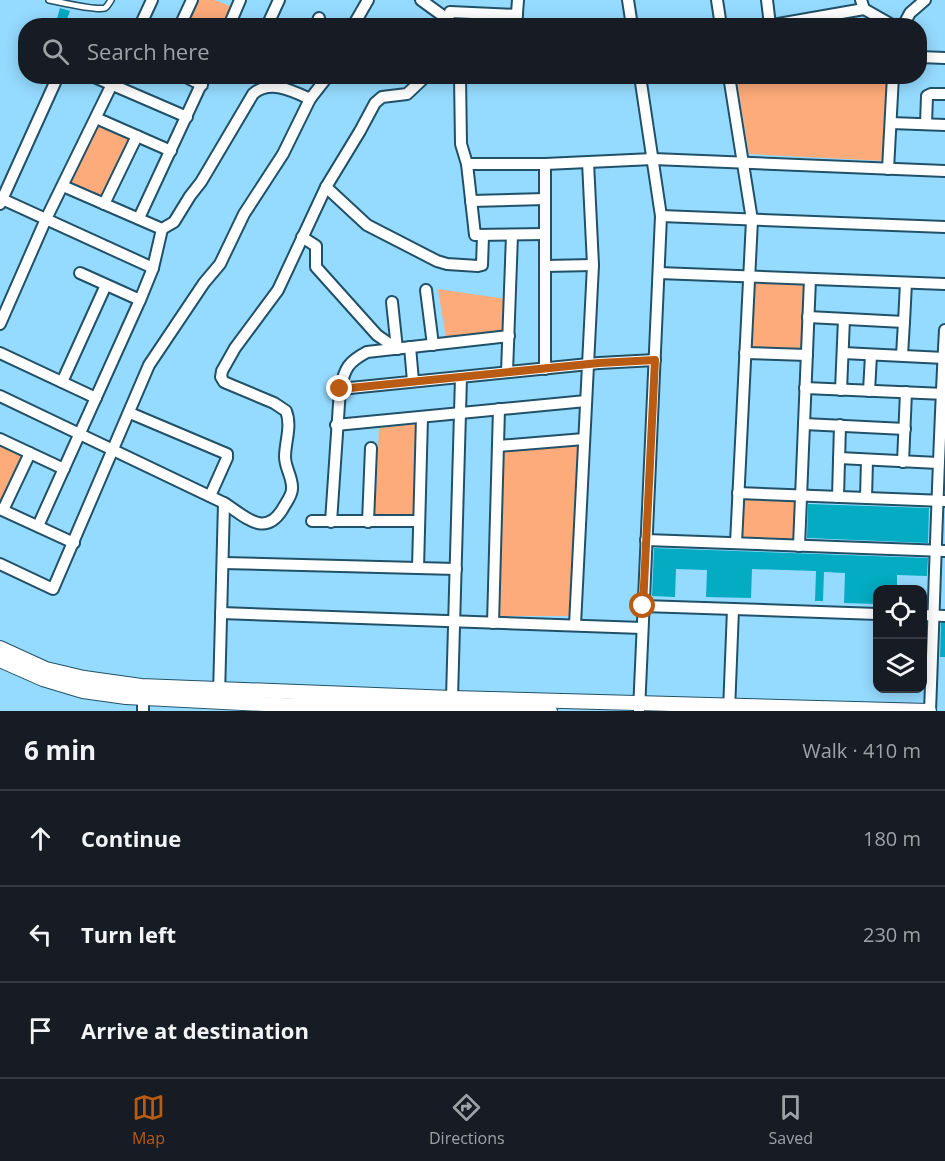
<!DOCTYPE html>
<html lang="en">
<head>
<meta charset="utf-8">
<style>
  :root { --surface:#171b24; --page:#20242c; --text:#f1f3f6; --muted:#9ea1a6; --line:#363941; --accent:#ba5b13 }
  body { margin:0; font-family:"Open Sans",sans-serif; background:var(--page); color:var(--text) }
  .controls { position:absolute; right:18px; bottom:18px; display:grid; overflow:hidden; border-radius:12px; box-shadow:0 3px 15px #0003 }
  .controls button { width:54px; height:54px; display:grid; place-items:center; padding:0; border:0; border-bottom:2px solid var(--line); background:var(--surface); color:var(--text); font:30px sans-serif }
  .stop { position:absolute; width:18px; height:18px; margin:-14px; border:4px solid #ba5b13; border-radius:50%; background:#fff }
  .stop.end { background:#ba5b13; border-color:#fff; box-shadow:0 2px 6px #0008 }
  .list { margin:0; padding:0; list-style:none }
  h2 { display:flex; justify-content:space-between; align-items:center; height:78px; margin:0; padding:0 24px; font-size:26px }
  h2 small { font-size:20px; font-weight:400; color:var(--muted) }
  .list li { display:grid; grid-template-columns:39px 1fr auto; gap:18px; align-items:center; box-sizing:border-box; height:96px; padding:0 24px; border-top:2px solid var(--line) }
  .list b { display:block; font-size:22px; white-space:nowrap }
  .list em { font-size:20px; font-style:normal; color:var(--muted) }
  .icon { flex:none; width:33px; height:33px; fill:none; stroke:currentColor; stroke-width:2; stroke-linecap:round; stroke-linejoin:round }
  .map { position:relative; flex:none; width:945px; height:711px; overflow:hidden }
  .search { position:absolute; background:var(--surface); box-shadow:0 3px 15px #0003; left:18px; right:18px; top:18px; height:66px; display:flex; align-items:center; gap:15px; box-sizing:border-box; padding:0 21px; border-radius:24px; color:var(--muted); font-size:22px }
  .sheet { height:366px; background:var(--surface) }
  nav { display:flex; justify-content:space-around; align-items:center; box-sizing:border-box; height:84px; border-top:2px solid var(--line); background:var(--surface); font-size:16px; color:var(--muted) }
  nav a { display:grid; justify-items:center; gap:3px }
  nav .on { color:var(--accent) }
  .map>svg:first-child { display:block }
</style>
</head>
<body>
<div class="map">
<svg width="945" height="711" viewBox="0 0 945 711">
  <rect width="100%" height="100%" fill="#95dbff"/>
  <!-- green -->
  <g fill="#fdab7a">
    <polygon points="197,0 215,0 232,7 223,25 185,26"/>
    <polygon points="736,77 890,77 885,161 749,154"/>
    <polygon points="98,121 131,137 102,199 69,184"/>
    <polygon points="754,282 804,284 802,349 752,348"/>
    <polygon points="438,289 506,299 505,332 446,338"/>
    <polygon points="418,424 416,519 375,520 379,428"/>
    <polygon points="0,444 23,454 2,500 0,499"/>
    <polygon points="579,445 571,616 499,616 504,450"/>
    <polygon points="742,499 796,501 795,540 741,539"/>
  </g>
  <!-- building -->
  <g fill="#03acc2">
    <polygon points="60,8 70,11 65,24 56,22"/>
    <polygon points="808,504 929,508 928,543 807,538"/>
    <polygon points="654,548 928,558 927,576 897,575 897,590 878,590 878,604 844,603 845,573 824,572 823,601 815,601 816,571 752,569 751,598 706,597 707,570 676,569 675,597 652,596"/>
    <polygon points="941,623 945,623 945,657 940,657"/>
  </g>
  <g fill="none" stroke-linecap="round" stroke-linejoin="round">
    <!-- service casing -->
    <g stroke="#205168" stroke-width="8">
      <path id="service" d="M49,0C60,2 96,11 105,8C108,6 109,3 111,0"/>
    </g>
    <!-- minor casing -->
    <g stroke="#205168" stroke-width="14">
      <g id="minor">
        <polyline points="421,0 457,26"/>
        <polyline points="628,0 632,26"/>
        <polyline points="717,0 721,26"/>
        <polyline points="767,0 770,25"/>
        <polyline points="861,0 864,9 894,26"/>
        <polyline points="450,12 517,15"/>
        <polyline points="140,26 152,0"/>
        <polyline points="180,26 192,0"/>
        <polyline points="229,26 240,0"/>
        <polyline points="267,26 279,0"/>
        <polyline points="316,26 319,18"/>
        <polyline points="353,26 368,0"/>
        <polyline points="516,26 518,0"/>
        <polyline points="767,26 864,9"/>
        <polyline points="903,26 910,13 925,0"/>
        <polyline points="920,57 945,58"/>
        <polyline points="92,76 187,117"/>
        <polyline points="184,76 202,85"/>
        <polyline points="460,76 461,144 467,164 475,235 545,234"/>
        <polyline points="729,76 752,220 736,543"/>
        <polyline points="96,118 171,151"/>
        <polyline points="891,123 945,125"/>
        <polyline points="926,124 927,96 931,94 945,94"/>
        <polyline points="467,164 545,164 653,159 945,171"/>
        <polyline points="888,169 893,76"/>
        <path d="M63,186L162,229L174,222L190,196L201,182L253,94C270,79 293,91 310,99"/>
        <polyline points="326,187 367,225 437,261 447,264 478,266 482,265 483,236"/>
        <polyline points="2,199 153,268"/>
        <polyline points="471,201 545,199"/>
        <polyline points="0,204 58,76"/>
        <polyline points="104,204 137,136"/>
        <polyline points="661,216 945,227"/>
        <polyline points="139,218 205,76"/>
        <polyline points="302,237 316,246 316,267 377,335 397,349"/>
        <polyline points="545,266 593,265"/>
        <polyline points="80,273 140,300"/>
        <polyline points="659,273 945,284"/>
        <polyline points="426,290 433,345"/>
        <polyline points="392,302 397,349"/>
        <polyline points="808,317 904,322 906,283"/>
        <polyline points="0,324 46,219 116,76"/>
        <polyline points="410,347 413,381"/>
        <polyline points="0,353 96,398"/>
        <polyline points="745,353 807,355"/>
        <polyline points="843,353 944,358"/>
        <polyline points="902,355 904,322"/>
        <polyline points="545,369 545,164"/>
        <polyline points="507,372 512,235"/>
        <polyline points="62,382 106,285"/>
        <polyline points="805,388 945,394"/>
        <polyline points="340,389 599,363 655,360"/>
        <polyline points="841,390 844,319"/>
        <polyline points="869,391 871,355"/>
        <polyline points="0,396 224,503 219,695"/>
        <polyline points="130,413 227,454 227,458 210,496"/>
        <polyline points="804,424 905,429"/>
        <polyline points="336,425 586,401"/>
        <polyline points="0,439 64,469"/>
        <polyline points="498,446 584,439"/>
        <polyline points="839,458 938,463"/>
        <polyline points="903,462 906,392"/>
        <polyline points="738,493 945,501"/>
        <polyline points="838,497 840,425"/>
        <polyline points="866,498 867,460"/>
        <path d="M224,503C245,516 264,538 282,510C285,504 292,496 292,489C293,478 285,468 285,457C285,442 292,426 286,411L274,403L224,382L221,377L222,371L235,348L278,290L326,187L360,131L375,103L382,97L407,94L426,76"/>
        <polyline points="0,509 74,543"/>
        <polyline points="3,510 30,453"/>
        <polyline points="312,521 419,521"/>
        <path d="M331,522L340,389C345,368 348,362 367,352L509,336"/>
        <polyline points="368,522 371,448"/>
        <polyline points="38,526 140,300 153,268 162,229"/>
        <polyline points="646,540 945,551"/>
        <polyline points="799,546 810,279"/>
        <polyline points="223,563 456,569"/>
        <polyline points="0,564 53,589 149,365 204,283 220,264 244,214 283,154 310,99 328,76"/>
        <polyline points="418,568 422,417"/>
        <polyline points="643,606 878,614"/>
        <polyline points="221,613 642,628"/>
        <polyline points="922,615 945,616"/>
        <polyline points="493,623 499,409"/>
        <polyline points="575,625 593,265 588,162"/>
        <polyline points="455,705 452,698 461,377"/>
        <polyline points="143,711 143,698"/>
        <polyline points="639,711 661,216 640,76"/>
        <polyline points="729,711 733,609"/>
        <path d="M930,711C935,584 938,457 945,330"/>
      </g>
    </g>
    <!-- tertiary casing -->
    <g stroke="#205168" stroke-width="16">
      <g id="tertiary">
        <polyline points="0,648 46,669 84,678 141,686 452,698 929,711"/>
        <polyline points="0,660 43,679 83,691 126,697 283,705 550,711"/>
      </g>
    </g>
    <!-- service -->
    <use href="#service" stroke="#fff" stroke-width="5"/>
    <!-- minor -->
    <use href="#minor" stroke="#fff" stroke-width="10"/>
    <!-- tertiary -->
    <use href="#tertiary" stroke="#fff" stroke-width="14"/>
  </g>
  <g fill="none" stroke-linecap="round" stroke-linejoin="round">
    <!-- route -->
    <polyline stroke="#ba5b13" stroke-width="8" points="340,389 599,363 655,360 643,606"/>
  </g>
</svg>
<div class="controls">
<button><svg class="icon" aria-label="locate" viewBox="0 0 24 24"><circle cx="12" cy="12" r="6"/><path d="M12 2v4M12 18v4M2 12h4M18 12h4"/></svg></button>
<button><svg class="icon" aria-label="layers" viewBox="0 0 24 24"><path d="M12 4l9 5-9 5-9-5zM3 14l9 5 9-5"/></svg></button>
</div>
<div class="stop" style="left:643px;top:606px"></div>
<div class="stop end" style="left:340px;top:389px"></div>
<div class="search"><svg class="icon" aria-label="search" viewBox="0 0 24 24"><circle cx="10" cy="10" r="6"/><path d="M15 15l6 6"/></svg>Search here</div>
</div>
<section class="sheet">
<h2>6 min<small>Walk · 410 m</small></h2>
<ul class="list">
<li><svg class="icon" aria-label="ahead" viewBox="0 0 24 24"><path d="M12 20V5M6 11l6-6 6 6"/></svg><div><b>Continue</b></div><em>180 m</em></li>
<li><svg class="icon" aria-label="left" viewBox="0 0 24 24"><path d="M17 20v-9H6M10 6l-5 5 5 5"/></svg><div><b>Turn left</b></div><em>230 m</em></li>
<li><svg class="icon" aria-label="arrive" viewBox="0 0 24 24"><path d="M6 21V4h12l-3 4 3 4H6"/></svg><div><b>Arrive at destination</b></div></li>
</ul>
</section>
<nav>
<a class="on"><svg class="icon" aria-label="map" viewBox="0 0 24 24"><path d="M3 6l6-2 6 2 6-2v14l-6 2-6-2-6 2zM9 4v14M15 6v14"/></svg>Map</a>
<a><svg class="icon" aria-label="directions" viewBox="0 0 24 24"><path d="M12 3l9 9-9 9-9-9zM9 14v-3h6M13 9l2 2-2 2"/></svg>Directions</a>
<a><svg class="icon" aria-label="saved" viewBox="0 0 24 24"><path d="M7 4h10v16l-5-4-5 4z"/></svg>Saved</a>
</nav>
</body>
</html>
